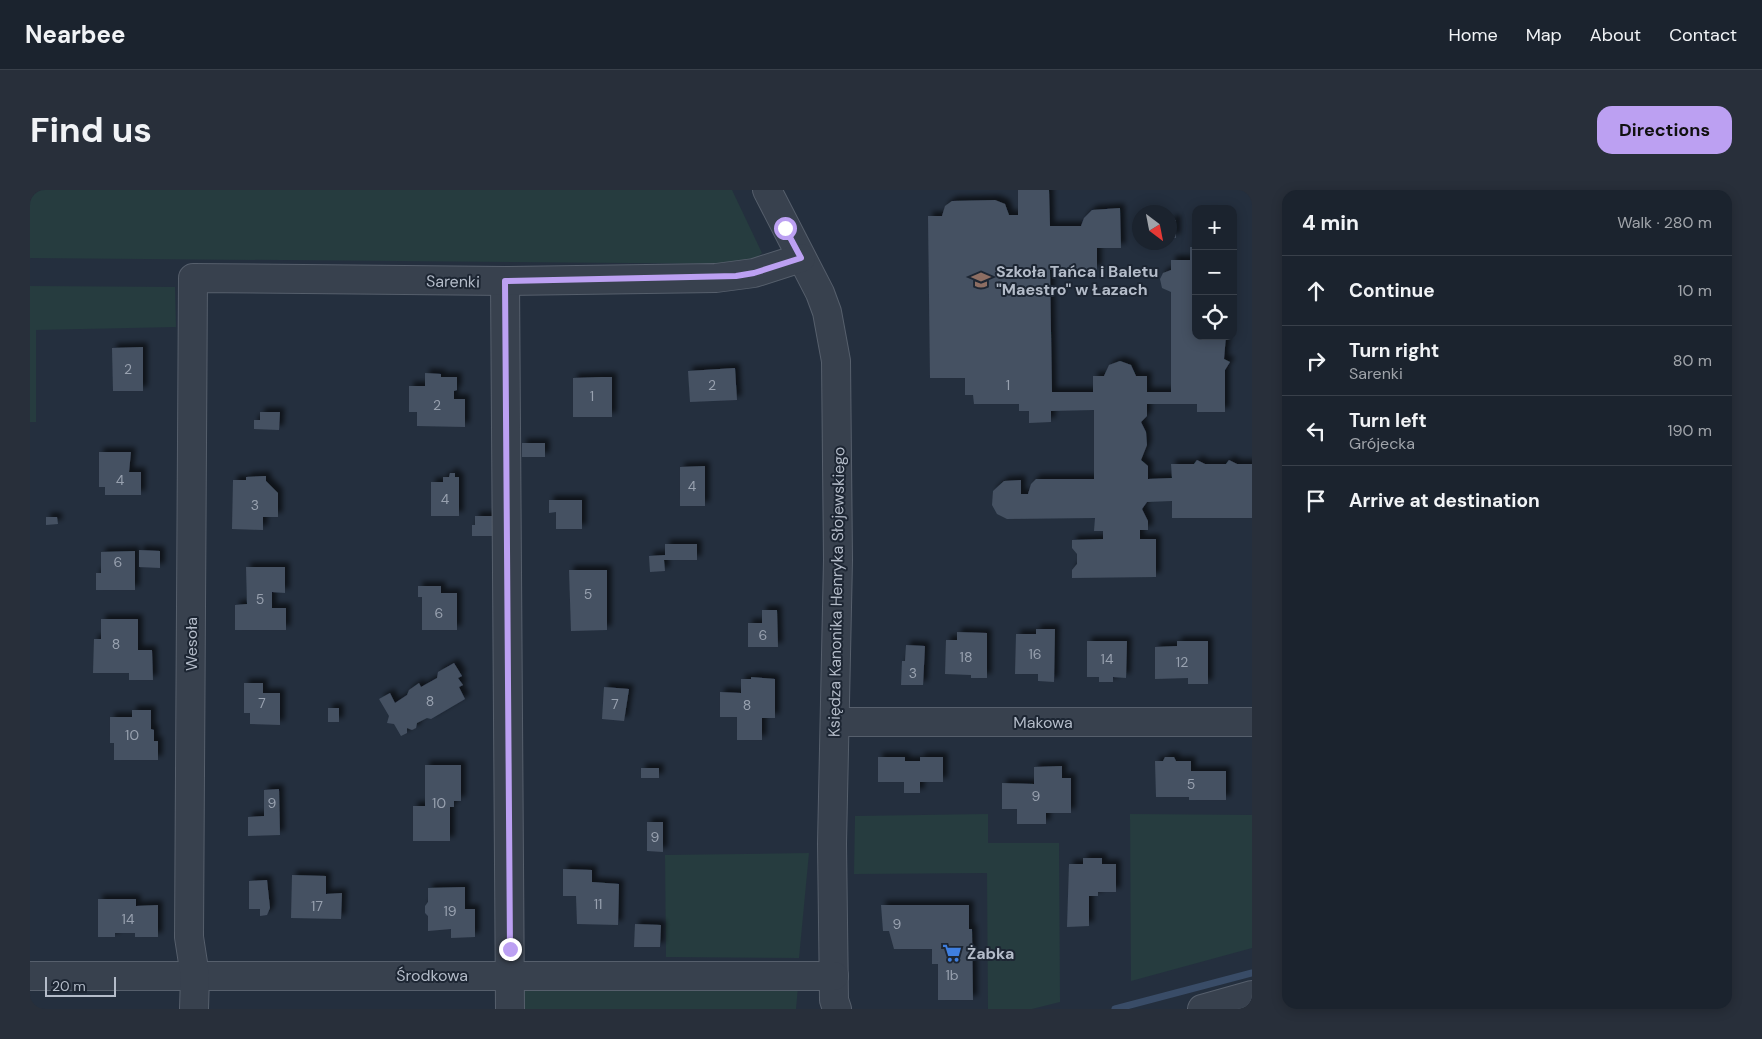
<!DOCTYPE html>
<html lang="en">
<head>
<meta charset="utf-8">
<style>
  :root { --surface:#1b232e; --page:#282f3a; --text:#f1f3f6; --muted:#a0a4aa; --line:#39404a; --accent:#bca0f2 }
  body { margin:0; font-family:"DM Sans",sans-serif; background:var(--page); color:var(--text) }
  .controls { position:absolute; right:15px; top:15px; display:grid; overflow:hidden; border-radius:10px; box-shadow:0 2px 12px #0003 }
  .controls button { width:45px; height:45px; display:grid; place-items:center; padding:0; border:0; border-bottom:1px solid var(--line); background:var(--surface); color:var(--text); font:25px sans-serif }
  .compass { position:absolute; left:1102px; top:15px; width:45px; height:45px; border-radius:50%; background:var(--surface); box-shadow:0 2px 12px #0003; rotate:148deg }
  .scale { position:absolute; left:15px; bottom:12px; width:71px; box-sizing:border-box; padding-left:5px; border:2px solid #b4bcc9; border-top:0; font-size:14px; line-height:18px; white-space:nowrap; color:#b4bcc9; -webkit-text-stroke:4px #1d2633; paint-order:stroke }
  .stop { position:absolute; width:15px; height:15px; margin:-11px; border:4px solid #bca0f2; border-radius:50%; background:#fff }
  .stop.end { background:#bca0f2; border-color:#fff; box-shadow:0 1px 5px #0008 }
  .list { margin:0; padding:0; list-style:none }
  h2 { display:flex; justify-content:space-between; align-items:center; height:65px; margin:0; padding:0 20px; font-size:21px }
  h2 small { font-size:16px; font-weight:400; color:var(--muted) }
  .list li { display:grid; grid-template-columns:32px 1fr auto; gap:15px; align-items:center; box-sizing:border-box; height:70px; padding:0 20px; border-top:1px solid var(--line) }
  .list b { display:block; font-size:19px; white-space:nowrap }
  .list p { margin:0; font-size:16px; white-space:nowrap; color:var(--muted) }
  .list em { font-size:16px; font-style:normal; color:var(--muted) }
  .icon { flex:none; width:28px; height:28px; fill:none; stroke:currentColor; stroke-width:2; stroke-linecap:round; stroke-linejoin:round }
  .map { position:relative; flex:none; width:1222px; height:819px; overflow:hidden; border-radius:15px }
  header { display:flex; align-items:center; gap:30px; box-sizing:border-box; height:70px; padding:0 25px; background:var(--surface); border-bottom:1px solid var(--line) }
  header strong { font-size:24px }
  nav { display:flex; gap:28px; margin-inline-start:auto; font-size:18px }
  .intro { display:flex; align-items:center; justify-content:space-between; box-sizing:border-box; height:120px; padding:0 30px }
  h1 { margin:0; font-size:35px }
  .button { padding:12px 22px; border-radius:15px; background:var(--accent); color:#111; font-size:18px; font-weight:700 }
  main { display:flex; gap:30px; padding:0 30px }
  aside { flex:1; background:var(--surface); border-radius:15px; box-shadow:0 2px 12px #0003 }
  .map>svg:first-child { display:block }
</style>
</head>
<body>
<header>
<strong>Nearbee</strong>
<nav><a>Home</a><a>Map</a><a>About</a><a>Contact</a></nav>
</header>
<div class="intro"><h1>Find us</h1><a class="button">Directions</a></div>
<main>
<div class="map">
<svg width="1222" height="819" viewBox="0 0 1222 819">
  <defs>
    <filter id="shadow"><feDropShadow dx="4.5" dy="-4.5" stdDeviation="2.5" flood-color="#0009"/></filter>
  </defs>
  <rect width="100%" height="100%" fill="#242f3e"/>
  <!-- green -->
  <g fill="#263c3f">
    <polygon points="0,0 702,0 732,63 719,74 0,68"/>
    <polygon points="0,96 145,97 146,137 6,140 6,232 0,232"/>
    <polygon points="958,624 958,653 1029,653 1030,812 1002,819 958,819 957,683 824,684 825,626"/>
    <polygon points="1100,624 1222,625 1222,758 1101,791"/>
    <polygon points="779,663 769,768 636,767 635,665"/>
    <polygon points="493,797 768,797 766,819 492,819"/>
  </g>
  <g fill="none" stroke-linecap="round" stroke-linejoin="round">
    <!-- stream -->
    <polyline stroke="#394c67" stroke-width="7" points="1085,819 1222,783"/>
  </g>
  <!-- building -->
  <g fill="#455162" filter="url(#shadow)">
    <polygon points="988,0 1019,0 1020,36 1051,36 1054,28 1062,20 1090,18 1091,58 1067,58 1067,80 1020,80 1022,202 1063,202 1063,186 1074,186 1079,175 1090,171 1101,175 1106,186 1117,186 1117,202 1141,202 1141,102 1132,98 1130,89 1133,83 1141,80 1141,70 1160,70 1160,57 1166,57 1166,146 1196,146 1194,169 1200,172 1195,180 1195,222 1167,222 1167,214 1117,214 1117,226 1111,232 1116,242 1117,255 1111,270 1118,276 1118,289 1142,288 1141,274 1164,274 1167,270 1175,274 1196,274 1199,270 1207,274 1222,274 1222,328 1142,328 1142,311 1117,312 1112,319 1118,331 1118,340 1110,340 1110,349 1126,349 1126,387 1042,388 1042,380 1047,374 1047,364 1042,358 1042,350 1073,349 1073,341 1064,341 1065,328 977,329 967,324 962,315 963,301 974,291 991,290 991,304 998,304 1001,294 1006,289 1064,289 1064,220 1021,221 1021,232 999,233 999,221 989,221 989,214 944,214 943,205 935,205 935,188 900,188 898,26 912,26 915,16 922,11 965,10 975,14 979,25 988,25"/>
    <rect x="1140" y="30" width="6" height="18"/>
    <polygon points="113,157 113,201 83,201 82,158"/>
    <polygon points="705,178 707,210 660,212 658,181"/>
    <polygon points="395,183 411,184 411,187 427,187 427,200 424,201 424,209 435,209 435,237 387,236 387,222 379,222 379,196 395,196"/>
    <polygon points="571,187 582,187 582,227 543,227 543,188"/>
    <polygon points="230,222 250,222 249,240 224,239 224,230 230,230"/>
    <rect x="492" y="253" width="23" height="14"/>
    <polygon points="69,262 101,262 99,282 111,282 111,305 75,305 75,297 69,297"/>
    <polygon points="675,276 675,316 650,316 650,277"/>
    <polygon points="420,283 425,283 425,287 429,287 429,326 401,326 401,292 413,292 413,287 419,287"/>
    <polygon points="234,286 236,286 236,291 248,303 248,327 233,327 233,340 202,339 203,290 216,290 216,287"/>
    <polygon points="519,310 552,310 552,339 526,339 526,322 519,323"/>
    <polygon points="445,326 464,326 464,346 442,346 442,335 445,335"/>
    <polygon points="16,327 27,327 28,334 16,335"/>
    <polygon points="635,354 667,354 667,370 634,370 635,381 620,382 619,366 635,365"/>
    <polygon points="109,360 130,361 130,378 109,377"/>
    <polygon points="105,361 105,400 66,400 66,383 71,383 71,362"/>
    <polygon points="216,377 255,377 255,403 242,402 242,418 256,418 256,440 205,440 205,415 217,414"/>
    <polygon points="539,380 577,380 577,440 541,441"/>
    <polygon points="388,396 411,396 411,403 427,403 427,440 392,440 392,407 388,407"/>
    <polygon points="732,420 747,420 748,457 718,457 718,433 732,433"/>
    <polygon points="71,429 108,429 108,460 122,460 123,490 99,490 99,483 63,483 64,449 71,449"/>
    <polygon points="1006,439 1025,439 1024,492 1008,491 1008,484 985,484 986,444 1006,444"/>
    <polygon points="927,442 957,443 957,488 941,488 941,485 915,484 916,450 927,450"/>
    <polygon points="1057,451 1097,451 1096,488 1083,487 1083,492 1069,492 1069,487 1057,487"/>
    <polygon points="1147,451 1178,451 1178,494 1158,494 1158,488 1125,489 1125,457 1147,456"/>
    <polygon points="876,455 895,456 893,495 871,495 872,471 875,471"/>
    <polygon points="424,473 432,486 428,488 433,495 429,497 435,509 401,529 397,528 387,533 386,538 382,540 377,538 377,543 371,546 364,534 357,533 359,526 349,509 360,503 365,513 377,505 379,500 389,493 391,497 407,488 408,482"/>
    <polygon points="721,487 745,489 745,528 732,528 732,550 707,550 707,527 690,527 690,502 711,503 711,489 721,489"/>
    <polygon points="214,493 233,493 233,503 250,503 250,535 220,534 220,523 214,523"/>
    <polygon points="574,497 599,499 594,531 572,529"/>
    <rect x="298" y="518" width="11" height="14"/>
    <polygon points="102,520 121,520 121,539 124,540 124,551 128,551 128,570 84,570 84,553 80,553 80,527 102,527"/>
    <polygon points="848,567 875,567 875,571 890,571 890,567 913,567 913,592 890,592 890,603 874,603 874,592 848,592"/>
    <polygon points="1135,567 1144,567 1146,571 1161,571 1161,581 1196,581 1196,610 1159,610 1159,607 1126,607 1125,571 1133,571"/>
    <polygon points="395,575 431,575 431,611 424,611 424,617 420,617 420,651 383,651 383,616 395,616"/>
    <polygon points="1032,576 1032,588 1041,588 1041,623 1016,623 1016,634 987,634 987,619 972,619 972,593 1004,594 1004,577"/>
    <rect x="611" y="578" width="18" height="10"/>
    <polygon points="249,599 250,645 218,646 218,627 234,626 234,600"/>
    <polygon points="617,632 633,632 633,662 617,661"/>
    <polygon points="1053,668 1072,668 1072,674 1086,674 1086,702 1068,702 1068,706 1059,706 1059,736 1037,737 1039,674 1053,674"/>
    <polygon points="533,679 562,680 562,692 589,694 588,735 547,734 546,706 533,706"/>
    <polygon points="262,685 296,686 296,704 312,703 311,729 261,728"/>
    <polygon points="237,690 240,718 237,725 230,726 230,719 219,719 219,691"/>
    <polygon points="435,697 435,719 445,719 445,747 421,748 421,739 398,741 398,726 395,723 395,716 398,712 398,698"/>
    <polygon points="68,709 106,709 106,716 128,715 128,747 105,747 105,743 85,743 85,747 68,747"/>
    <polygon points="851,715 939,715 939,739 942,739 943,810 908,810 908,774 902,774 902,759 864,759 859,741 853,741"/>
    <polygon points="605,734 631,735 630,757 604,757"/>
  </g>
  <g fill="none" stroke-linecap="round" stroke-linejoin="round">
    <!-- minor casing -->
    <g stroke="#565f6c" stroke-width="30">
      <g id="minor">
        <polyline points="737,0 790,103 797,122 806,171 808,370 802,654 804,810 807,819"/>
        <polyline points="475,91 480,819"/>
        <polyline points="805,532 1222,532"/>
        <polyline points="0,786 804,786"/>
        <polyline points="164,819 165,786 159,747 163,88 475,91 686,88 724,83 771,68"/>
        <polyline points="1172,819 1222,805"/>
      </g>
    </g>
    <!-- minor -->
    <use href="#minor" stroke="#38414e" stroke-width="28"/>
  </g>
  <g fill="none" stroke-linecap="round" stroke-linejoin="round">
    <!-- route -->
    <polyline stroke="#bca0f2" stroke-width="6" points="480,759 475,91 706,86 724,83 771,68 755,38"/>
  </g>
  <!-- icons -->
  <defs>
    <g id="school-bare" transform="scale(1.5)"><path d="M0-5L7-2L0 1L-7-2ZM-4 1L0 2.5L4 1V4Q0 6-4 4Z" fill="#8d6e63" stroke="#1d2633" stroke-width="2.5" paint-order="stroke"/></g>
    <g id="supermarket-bare" transform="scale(1.5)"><path d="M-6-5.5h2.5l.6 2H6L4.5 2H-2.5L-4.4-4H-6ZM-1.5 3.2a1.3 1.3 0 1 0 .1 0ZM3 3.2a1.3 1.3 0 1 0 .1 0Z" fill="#3f7fe0" stroke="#1d2633" stroke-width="2.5" paint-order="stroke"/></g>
  </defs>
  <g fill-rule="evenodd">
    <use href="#school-bare" x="951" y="90"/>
    <use href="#supermarket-bare" x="922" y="763"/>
  </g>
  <g text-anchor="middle" stroke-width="4" stroke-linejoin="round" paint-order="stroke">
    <!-- number labels -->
    <g font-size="14" fill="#98a1af">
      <text x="98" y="184">2</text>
      <text x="682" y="200">2</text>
      <text x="978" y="200">1</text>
      <text x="562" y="211">1</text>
      <text x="407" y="220">2</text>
      <text x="90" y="295">4</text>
      <text x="662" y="301">4</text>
      <text x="415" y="314">4</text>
      <text x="225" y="320">3</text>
      <text x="88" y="377">6</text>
      <text x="558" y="409">5</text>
      <text x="230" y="414">5</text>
      <text x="409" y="428">6</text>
      <text x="733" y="450">6</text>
      <text x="86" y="459">8</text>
      <text x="1005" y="469">16</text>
      <text x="936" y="472">18</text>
      <text x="1077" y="474">14</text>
      <text x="1152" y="477">12</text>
      <text x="883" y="488">3</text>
      <text x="400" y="516">8</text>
      <text x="232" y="518">7</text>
      <text x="585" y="519">7</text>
      <text x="717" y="520">8</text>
      <text x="102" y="550">10</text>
      <text x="1161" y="599">5</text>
      <text x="1006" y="611">9</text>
      <text x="242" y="618">9</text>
      <text x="409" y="618">10</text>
      <text x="625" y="652">9</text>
      <text x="568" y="719">11</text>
      <text x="287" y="721">17</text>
      <text x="420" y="726">19</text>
      <text x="98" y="734">14</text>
      <text x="867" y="739">9</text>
      <text x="922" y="790">1b</text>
    </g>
    <!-- poi labels -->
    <g font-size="16" font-weight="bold" fill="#b4bcc9" stroke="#1d2633" text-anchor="start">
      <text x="966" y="87">Szkoła Tańca i Baletu<tspan x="966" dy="18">"Maestro" w Łazach</tspan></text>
      <text x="937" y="769">Żabka</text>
    </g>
    <!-- street labels -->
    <g font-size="16" fill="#b4bcc9" stroke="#1d2633">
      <text transform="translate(423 91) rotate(1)" y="6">Sarenki</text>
      <text transform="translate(806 402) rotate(-89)" y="6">Księdza Kanonika Henryka Słojewskiego</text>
      <text transform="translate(161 454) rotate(-90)" y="6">Wesoła</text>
      <text x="1013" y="538">Makowa</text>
      <text x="402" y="791">Środkowa</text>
    </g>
  </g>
</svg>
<div class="controls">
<button>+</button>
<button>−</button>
<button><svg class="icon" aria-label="locate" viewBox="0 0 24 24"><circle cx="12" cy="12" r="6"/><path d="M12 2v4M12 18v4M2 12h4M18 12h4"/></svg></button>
</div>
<svg class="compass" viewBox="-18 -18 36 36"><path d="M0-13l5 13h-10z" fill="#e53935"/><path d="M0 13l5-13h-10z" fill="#a0a4aa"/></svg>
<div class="scale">20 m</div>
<div class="stop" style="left:755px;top:38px"></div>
<div class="stop end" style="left:480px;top:759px"></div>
</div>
<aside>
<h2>4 min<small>Walk · 280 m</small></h2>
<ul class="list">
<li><svg class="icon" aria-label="ahead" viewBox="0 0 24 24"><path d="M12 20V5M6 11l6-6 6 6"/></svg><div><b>Continue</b></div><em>10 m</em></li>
<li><svg class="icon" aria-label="right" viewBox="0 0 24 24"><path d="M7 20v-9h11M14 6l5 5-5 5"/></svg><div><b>Turn right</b><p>Sarenki</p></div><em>80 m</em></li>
<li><svg class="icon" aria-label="left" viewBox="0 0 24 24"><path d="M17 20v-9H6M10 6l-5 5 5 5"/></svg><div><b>Turn left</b><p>Grójecka</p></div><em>190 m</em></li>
<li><svg class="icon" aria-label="arrive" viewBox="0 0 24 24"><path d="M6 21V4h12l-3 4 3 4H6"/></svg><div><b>Arrive at destination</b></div></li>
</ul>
</aside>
</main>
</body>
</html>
